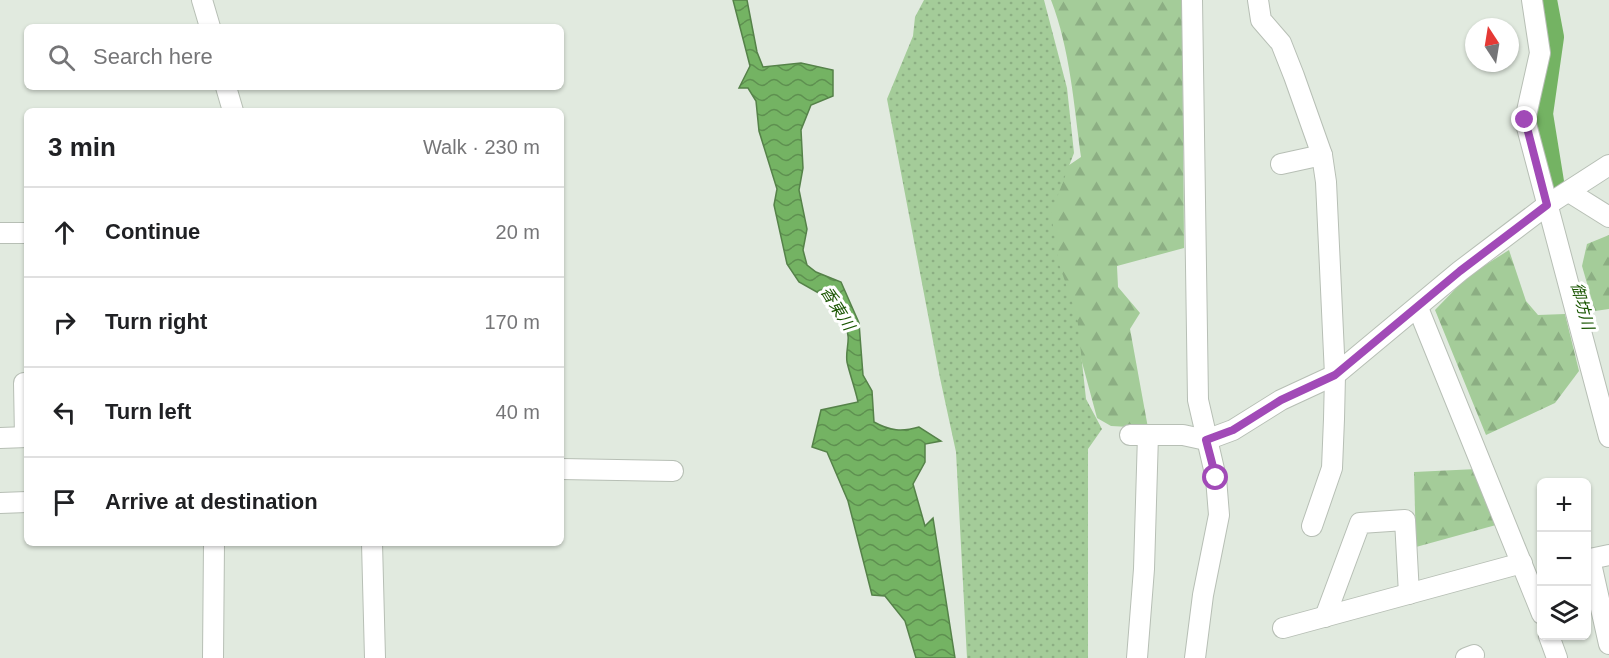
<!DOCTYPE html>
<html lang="en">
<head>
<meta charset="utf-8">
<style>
  :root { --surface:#fff; --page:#f6f6f6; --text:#202124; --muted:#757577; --line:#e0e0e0 }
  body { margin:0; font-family:Arial,"Noto Sans JP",sans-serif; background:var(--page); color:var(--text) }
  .controls { position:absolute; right:18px; bottom:18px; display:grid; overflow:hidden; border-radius:9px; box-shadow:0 2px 4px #0004 }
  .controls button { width:54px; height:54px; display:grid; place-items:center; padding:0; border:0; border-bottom:2px solid var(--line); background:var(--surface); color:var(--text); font:30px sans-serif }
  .compass { position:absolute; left:1465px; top:18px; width:54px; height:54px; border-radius:50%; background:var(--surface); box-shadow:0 2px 4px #0004; rotate:348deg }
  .stop { position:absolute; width:18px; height:18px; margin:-14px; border:4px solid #a14ab7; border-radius:50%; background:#fff }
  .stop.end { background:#a14ab7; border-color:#fff; box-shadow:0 2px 6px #0008 }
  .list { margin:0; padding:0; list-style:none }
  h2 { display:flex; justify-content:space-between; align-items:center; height:78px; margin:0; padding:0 24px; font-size:26px }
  h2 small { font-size:20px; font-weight:400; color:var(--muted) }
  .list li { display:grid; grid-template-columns:39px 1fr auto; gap:18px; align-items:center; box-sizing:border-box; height:90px; padding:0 24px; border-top:2px solid var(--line) }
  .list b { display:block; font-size:22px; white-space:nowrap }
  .list em { font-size:20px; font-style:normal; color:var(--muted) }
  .icon { flex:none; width:33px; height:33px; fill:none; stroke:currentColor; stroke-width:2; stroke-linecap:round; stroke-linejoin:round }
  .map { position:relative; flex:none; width:1609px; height:658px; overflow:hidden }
  .search { position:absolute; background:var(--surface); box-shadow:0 2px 4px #0004; left:24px; top:24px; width:540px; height:66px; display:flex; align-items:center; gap:15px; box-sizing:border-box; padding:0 21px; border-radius:9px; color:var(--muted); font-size:22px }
  .panel { position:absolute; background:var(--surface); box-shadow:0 2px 4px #0004; left:24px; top:108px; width:540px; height:438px; border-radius:9px }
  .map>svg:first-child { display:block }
</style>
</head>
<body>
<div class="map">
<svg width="1609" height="658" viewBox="0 0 1609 658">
  <defs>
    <pattern id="forest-firs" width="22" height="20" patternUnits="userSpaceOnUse" patternTransform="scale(1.5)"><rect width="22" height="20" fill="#a4cc99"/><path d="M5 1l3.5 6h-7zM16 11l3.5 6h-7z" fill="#8cae83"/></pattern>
    <pattern id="park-dots" width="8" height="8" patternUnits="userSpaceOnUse" patternTransform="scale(1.5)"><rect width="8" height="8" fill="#a4cc99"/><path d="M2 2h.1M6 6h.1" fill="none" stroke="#8cae83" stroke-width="1.8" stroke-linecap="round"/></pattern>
    <pattern id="water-waves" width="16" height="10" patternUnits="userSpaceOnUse" patternTransform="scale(1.5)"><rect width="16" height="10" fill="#74b363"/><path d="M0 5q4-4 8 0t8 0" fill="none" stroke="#5e9050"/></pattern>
  </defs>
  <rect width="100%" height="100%" fill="#e1eadf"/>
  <!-- forest -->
  <g fill="url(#forest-firs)">
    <path d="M1051,0H1182L1184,248L1117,266L1118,287L1140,313L1130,329L1148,428L1111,426L1097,418L1044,221L1050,178L1081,157C1074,105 1070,49 1051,0Z"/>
    <polygon points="1609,235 1609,309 1595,311 1582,266 1587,244"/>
    <polygon points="1509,250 1526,301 1538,315 1565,314 1579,371 1555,403 1486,435 1435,310 1468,276"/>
    <polygon points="1477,469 1496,525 1416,547 1414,472"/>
  </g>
  <!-- park -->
  <polygon fill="url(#park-dots)" points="924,0 1044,0 1067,88 1074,153 1051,213 1059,264 1077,316 1086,399 1102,429 1088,449 1088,658 967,658 956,452 940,378 887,99 913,36 915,17"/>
  <!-- water -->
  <path fill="url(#water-waves)" stroke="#558249" stroke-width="1.5" d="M733,0H747L757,52L763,67L801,63L833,70V96L811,105L801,130L803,168L799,190L807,229L803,250L807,265L816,272L841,282L859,323L863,375L872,391L874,422C890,431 902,432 919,427L941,441L925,444V462L913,484L925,526L933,518L955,658H916L905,621L885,596L872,595L848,501L827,452L812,447L821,410L858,402C855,388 850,375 847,362C845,349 852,339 845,325C837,311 830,320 824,296L799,282L787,264L774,205L777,189L759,131L756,101L748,88H739L750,66Z"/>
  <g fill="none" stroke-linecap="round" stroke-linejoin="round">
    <!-- river -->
    <polyline stroke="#74b363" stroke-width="28" points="1543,0 1550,37 1539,114 1550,182"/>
    <!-- minor casing -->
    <g stroke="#b7bfb5" stroke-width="22">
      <g id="minor">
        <polyline points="202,0 210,27"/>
        <polyline points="1192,0 1198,400 1216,478 1219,515 1203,595 1195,658"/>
        <polyline points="1258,0 1261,20 1281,43 1294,76 1322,155 1326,182 1335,375 1334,419 1332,468 1312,526"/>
        <polyline points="1532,0 1540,53 1525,120 1609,437"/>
        <polyline points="226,87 233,111"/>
        <polyline points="1281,164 1322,155"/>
        <polyline points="1569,192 1609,217"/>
        <polyline points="0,233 27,233"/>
        <polyline points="1418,308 1542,614"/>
        <polyline points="24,383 25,437"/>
        <polyline points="1130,435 1183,435 1206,440 1233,430 1281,400 1335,375 1460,271 1547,205 1609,165"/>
        <polyline points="0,438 27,437"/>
        <polyline points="561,469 673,471"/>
        <polyline points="0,503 27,502"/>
        <polyline points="372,543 375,658"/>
        <polyline points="1609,555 1590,559 1609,644"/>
        <polyline points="1325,617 1360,523 1405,520 1409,594"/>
        <polyline points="1283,628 1522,563"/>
        <polyline points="1549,636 1557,658"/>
        <polyline points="213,658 214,543"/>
        <polyline points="1137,658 1144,569 1148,435"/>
        <polyline points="1466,658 1474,655"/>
      </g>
    </g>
    <!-- minor -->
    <use href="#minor" stroke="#fff" stroke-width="20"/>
  </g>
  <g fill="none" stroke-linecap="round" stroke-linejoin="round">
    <!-- route -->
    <polyline stroke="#a14ab7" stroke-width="8" points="1216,478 1206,440 1233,430 1281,400 1335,375 1460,271 1547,205 1525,120"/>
  </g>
  <g text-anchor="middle" stroke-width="6" stroke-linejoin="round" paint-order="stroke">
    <!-- water labels -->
    <g font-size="16" font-style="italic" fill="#195500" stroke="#fff">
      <text transform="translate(1583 306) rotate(75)" y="6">御坊川</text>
      <text transform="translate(838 308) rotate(58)" y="6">香東川</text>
    </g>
  </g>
</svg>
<div class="controls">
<button>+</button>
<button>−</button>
<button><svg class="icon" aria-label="layers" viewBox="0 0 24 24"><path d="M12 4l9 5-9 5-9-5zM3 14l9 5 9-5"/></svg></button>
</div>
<svg class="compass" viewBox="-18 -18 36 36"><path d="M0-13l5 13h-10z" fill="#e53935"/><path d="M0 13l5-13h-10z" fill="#757577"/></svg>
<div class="stop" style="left:1216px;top:478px"></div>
<div class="stop end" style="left:1525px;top:120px"></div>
<div class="search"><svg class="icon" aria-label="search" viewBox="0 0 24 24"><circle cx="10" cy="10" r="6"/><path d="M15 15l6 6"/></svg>Search here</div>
<section class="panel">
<h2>3 min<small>Walk · 230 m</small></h2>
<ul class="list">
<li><svg class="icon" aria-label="ahead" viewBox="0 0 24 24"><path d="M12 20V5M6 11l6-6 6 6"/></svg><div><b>Continue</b></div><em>20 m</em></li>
<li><svg class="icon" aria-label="right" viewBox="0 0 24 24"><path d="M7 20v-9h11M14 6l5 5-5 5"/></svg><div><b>Turn right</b></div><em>170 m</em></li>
<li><svg class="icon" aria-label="left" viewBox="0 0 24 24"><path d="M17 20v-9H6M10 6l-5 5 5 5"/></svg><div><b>Turn left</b></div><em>40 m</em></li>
<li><svg class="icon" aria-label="arrive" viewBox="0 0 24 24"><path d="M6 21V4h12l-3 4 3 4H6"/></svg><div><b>Arrive at destination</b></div></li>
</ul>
</section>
</div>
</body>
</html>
